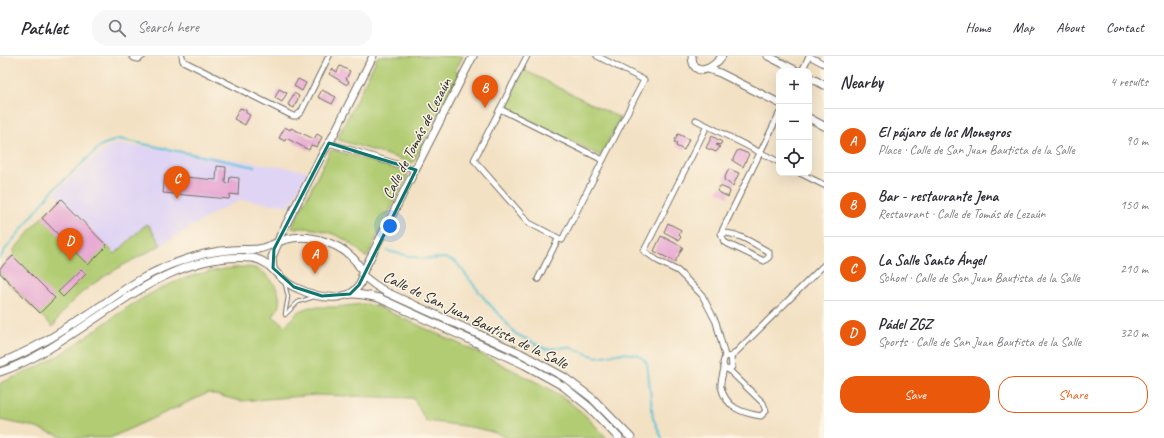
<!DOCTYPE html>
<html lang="en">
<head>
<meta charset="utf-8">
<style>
  :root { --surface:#fff; --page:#f7f7f7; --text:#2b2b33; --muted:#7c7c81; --line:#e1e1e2; --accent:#ea580c }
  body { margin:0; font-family:Caveat,sans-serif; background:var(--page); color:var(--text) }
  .controls { position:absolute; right:12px; top:12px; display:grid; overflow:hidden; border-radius:8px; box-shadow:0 4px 16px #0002 }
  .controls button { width:36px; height:36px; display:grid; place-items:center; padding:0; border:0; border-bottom:1px solid var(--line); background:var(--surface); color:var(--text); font:20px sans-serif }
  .you { position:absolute; left:390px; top:170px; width:14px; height:14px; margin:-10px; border:3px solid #fff; border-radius:50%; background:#1a73e8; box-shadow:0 0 0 6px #1a73e833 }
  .badge { display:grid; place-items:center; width:26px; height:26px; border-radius:50%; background:var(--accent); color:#fff; font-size:13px; font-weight:700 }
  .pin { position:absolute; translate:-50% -33px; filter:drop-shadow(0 1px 2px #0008) }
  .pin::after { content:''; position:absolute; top:21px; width:14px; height:12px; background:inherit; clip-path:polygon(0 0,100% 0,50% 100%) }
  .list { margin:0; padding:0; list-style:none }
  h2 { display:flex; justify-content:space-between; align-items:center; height:52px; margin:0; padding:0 16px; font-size:17px }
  h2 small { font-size:13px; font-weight:400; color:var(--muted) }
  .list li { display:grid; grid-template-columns:26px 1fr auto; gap:12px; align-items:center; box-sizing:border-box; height:64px; padding:0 16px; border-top:1px solid var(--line) }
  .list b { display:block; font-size:15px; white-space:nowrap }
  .list p { margin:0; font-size:13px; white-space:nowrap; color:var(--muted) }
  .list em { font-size:13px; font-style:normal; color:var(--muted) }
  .actions { display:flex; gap:8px; padding:12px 16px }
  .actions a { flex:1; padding:9px 0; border:1px solid var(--accent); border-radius:16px; text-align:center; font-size:14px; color:var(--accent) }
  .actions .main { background:var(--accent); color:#fff }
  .icon { flex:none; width:22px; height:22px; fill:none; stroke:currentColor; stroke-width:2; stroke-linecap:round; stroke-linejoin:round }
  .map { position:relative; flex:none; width:824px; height:382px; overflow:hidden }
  header { display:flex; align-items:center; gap:24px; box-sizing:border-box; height:56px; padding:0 20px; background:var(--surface); border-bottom:1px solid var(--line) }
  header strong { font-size:19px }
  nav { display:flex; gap:22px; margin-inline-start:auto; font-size:14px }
  .search { width:280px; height:36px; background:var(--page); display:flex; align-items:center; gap:10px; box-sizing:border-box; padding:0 14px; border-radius:16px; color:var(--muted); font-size:15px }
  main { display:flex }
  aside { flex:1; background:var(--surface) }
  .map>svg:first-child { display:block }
</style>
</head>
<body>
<header>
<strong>Pathlet</strong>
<div class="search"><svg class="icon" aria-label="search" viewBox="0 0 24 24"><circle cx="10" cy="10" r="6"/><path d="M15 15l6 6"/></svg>Search here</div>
<nav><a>Home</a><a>Map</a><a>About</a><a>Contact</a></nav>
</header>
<main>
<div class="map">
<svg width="824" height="382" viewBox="0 0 824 382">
  <rect width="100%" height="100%" fill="#fcf5e5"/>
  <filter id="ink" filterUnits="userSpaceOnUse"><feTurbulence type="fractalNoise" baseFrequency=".025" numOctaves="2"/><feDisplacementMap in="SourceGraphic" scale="8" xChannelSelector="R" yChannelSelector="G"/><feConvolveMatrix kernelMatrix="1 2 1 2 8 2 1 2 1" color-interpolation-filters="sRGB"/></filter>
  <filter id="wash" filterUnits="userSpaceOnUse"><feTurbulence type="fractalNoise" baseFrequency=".012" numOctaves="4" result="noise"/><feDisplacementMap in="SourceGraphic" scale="16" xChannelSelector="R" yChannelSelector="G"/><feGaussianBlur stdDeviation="0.9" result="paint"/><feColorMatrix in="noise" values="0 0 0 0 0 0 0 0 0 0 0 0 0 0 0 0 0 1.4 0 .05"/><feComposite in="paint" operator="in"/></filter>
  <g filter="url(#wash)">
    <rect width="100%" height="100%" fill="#f3e1c4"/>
    <!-- built -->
    <polygon fill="#e0d4f4" points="114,88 167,93 308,115 289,150 242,144 223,152 161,189 147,168 144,170 116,198 55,137 90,104"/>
    <!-- green -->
    <g fill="#b1cc72" stroke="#6e7c4e">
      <polygon points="378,0 463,0 455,15 459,18 413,107 339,84 337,83"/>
      <polygon points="524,14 620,62 601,100 505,51"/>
      <path d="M334,94L405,116L408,118L367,201H365C347,179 321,171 293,172L292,171L330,95Z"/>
      <path d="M60,143L115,198L144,170L148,168L161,189C123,210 74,231 53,271L0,219V212L15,197L13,195L41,162Z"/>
      <path d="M244,211C248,211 253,211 257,213C270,219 284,236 278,252C277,255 274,257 273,260L285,270L298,256L309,251H336L362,248L376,250L475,295L550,333L567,344L585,359L607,382H508C482,370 453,369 426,365L413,342L316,339L241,345L208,337L110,382H66L30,370L0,364V327C20,319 40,311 58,300C96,276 131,244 173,227C196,217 219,213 244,211Z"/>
    </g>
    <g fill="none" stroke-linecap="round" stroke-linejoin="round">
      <!-- stream -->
      <g stroke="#5ac3d6" stroke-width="2">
        <polyline points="387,195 423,203 445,202 456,206 484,242 516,278 546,293 569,291 596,301 623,297 638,299 647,307 653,362 662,382"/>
        <polyline points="0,202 5,194 53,134 102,89 119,83 255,111"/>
      </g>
    </g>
    <g id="blocks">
      <!-- building -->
      <g fill="#e8abd3">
        <polygon points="340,10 350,15 346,23 349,25 347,29 329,18 332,13 337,16"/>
        <polygon points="298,23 306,27 302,35 294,30"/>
        <polygon points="279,33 287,37 282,46 275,42"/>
        <polygon points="322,34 336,41 332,48 318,41"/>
        <polygon points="294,37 299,40 294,52 288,49"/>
        <polygon points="240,52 246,54 246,57 250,59 245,69 234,63"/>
        <polygon points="285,71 290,74 291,72 314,83 317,78 322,81 317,91 311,89 309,94 286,82 285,85 279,82"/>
        <polygon points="678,78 689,83 684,94 676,90 677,87 674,86"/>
        <polygon points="712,80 722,86 720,89 717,88 716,89 720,91 716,96 706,92"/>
        <polygon points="739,94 749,98 743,111 733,105 733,103 737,95"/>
        <polygon points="217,110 226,111 225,126 227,128 229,127 230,121 239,122 238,139 230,138 229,143 163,137 165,119 216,124"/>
        <polygon points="729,113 739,117 733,130 724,124 728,114"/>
        <polygon points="720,130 729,134 730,136 728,141 717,135"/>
        <polygon points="61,143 107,190 88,209 42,162"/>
        <polygon points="668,167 681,174 679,179 681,181 679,184 664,176"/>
        <polygon points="661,180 683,191 675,206 654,195"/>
        <polygon points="13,200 55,242 40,257 0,217 0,212"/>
        <polygon points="81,214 86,218 63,241 58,236"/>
      </g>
    </g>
  </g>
  <g filter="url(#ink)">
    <use href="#blocks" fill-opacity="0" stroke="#716b61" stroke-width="1"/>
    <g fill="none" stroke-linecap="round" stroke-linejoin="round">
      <!-- lane casing -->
      <g stroke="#716b61" stroke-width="4.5">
        <g id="lane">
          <polyline points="285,258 288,241 285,228"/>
          <polyline points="285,259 298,246 314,241"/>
        </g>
      </g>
      <!-- street casing -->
      <g stroke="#716b61" stroke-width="7">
        <g id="street">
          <polyline points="132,0 134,2 138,3 143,0"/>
          <polyline points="182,0 183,5 293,60 296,60 301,56 329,0"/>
          <polyline points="527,0 474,104 529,167 562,184 644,24 597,0"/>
          <polyline points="809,0 824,8"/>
          <polyline points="802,15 809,0"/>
          <polyline points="500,53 603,104"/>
          <polyline points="696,64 779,106"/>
          <polyline points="707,70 644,195 658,205 678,215 702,239 716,266 725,300 723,307 724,312 729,314 732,311 731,301 725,300"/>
          <polyline points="329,87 416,114"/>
          <polyline points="800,117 824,129"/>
          <path d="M721,177C738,176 754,188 769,196V201L764,205L724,186L721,177L779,58"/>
          <polyline points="538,223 558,183"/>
          <polyline points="731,301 824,209"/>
          <path d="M724,312C723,318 720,326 721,331C726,352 742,357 761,360L766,355L763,347L729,314"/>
        </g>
      </g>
      <!-- secondary casing -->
      <g stroke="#716b61" stroke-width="9">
        <g id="secondary">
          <path d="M692,0C693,24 714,12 722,0"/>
          <polyline points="768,0 797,15"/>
          <polyline points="708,13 720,17 779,47"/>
          <polyline points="809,21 824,29"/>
          <polyline points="809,62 824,70"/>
          <polyline points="278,186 280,180 324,95 332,82 373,0"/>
          <polyline points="273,212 272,201 278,187"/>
          <polyline points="362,218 473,0"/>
          <polyline points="362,219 375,229 386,236 520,297 564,321 592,342 631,382"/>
          <path d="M0,307C31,295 59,278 87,259C117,239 146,216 181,205C197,199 214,195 231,194C240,193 249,194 258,193C268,191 277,186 287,183C312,177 348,189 361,213C366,223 358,233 350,238"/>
          <path d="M0,316C86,287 155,193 252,202C267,204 273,215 284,224C288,228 294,231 299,233C311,239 325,242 337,241C342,241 347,238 352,238C361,238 370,240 379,242L525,309L563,330L589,351L619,382"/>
        </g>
      </g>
      <!-- lane -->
      <use href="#lane" stroke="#fff" stroke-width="2.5"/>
      <!-- street -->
      <use href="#street" stroke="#fff" stroke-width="5"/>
      <!-- secondary -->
      <use href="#secondary" stroke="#fff" stroke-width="7"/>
    </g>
  </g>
  <!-- marked area -->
  <path fill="none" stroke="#0f766e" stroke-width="3" stroke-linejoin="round" d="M329,87L416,114L359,229L350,238L322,240L294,231L273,212L274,193Z"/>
  <g text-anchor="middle" stroke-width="3" stroke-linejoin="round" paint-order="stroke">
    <!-- street labels -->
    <g font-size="16" fill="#2b2b2b" stroke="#fcf5e5">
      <text transform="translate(416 82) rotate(-63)" y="6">Calle de Tomás de Lezaún</text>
      <text transform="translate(476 263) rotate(26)" y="6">Calle de San Juan Bautista de la Salle</text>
    </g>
  </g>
</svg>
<div class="controls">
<button>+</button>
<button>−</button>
<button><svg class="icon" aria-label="locate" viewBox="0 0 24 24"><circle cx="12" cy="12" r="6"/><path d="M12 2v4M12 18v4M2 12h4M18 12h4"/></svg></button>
</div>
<div class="you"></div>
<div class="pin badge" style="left:315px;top:218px">A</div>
<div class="pin badge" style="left:485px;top:52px">B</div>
<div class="pin badge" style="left:177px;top:143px">C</div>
<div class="pin badge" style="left:70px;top:205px">D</div>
</div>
<aside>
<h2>Nearby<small>4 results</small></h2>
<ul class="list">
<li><span class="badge">A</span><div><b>El pájaro de los Monegros</b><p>Place · Calle de San Juan Bautista de la Salle</p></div><em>90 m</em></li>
<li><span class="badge">B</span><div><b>Bar - restaurante Jena</b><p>Restaurant · Calle de Tomás de Lezaún</p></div><em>150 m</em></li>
<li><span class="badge">C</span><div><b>La Salle Santo Ángel</b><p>School · Calle de San Juan Bautista de la Salle</p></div><em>210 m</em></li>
<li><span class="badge">D</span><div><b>Pádel ZGZ</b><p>Sports · Calle de San Juan Bautista de la Salle</p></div><em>320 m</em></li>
</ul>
<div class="actions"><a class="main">Save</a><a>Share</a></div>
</aside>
</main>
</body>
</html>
